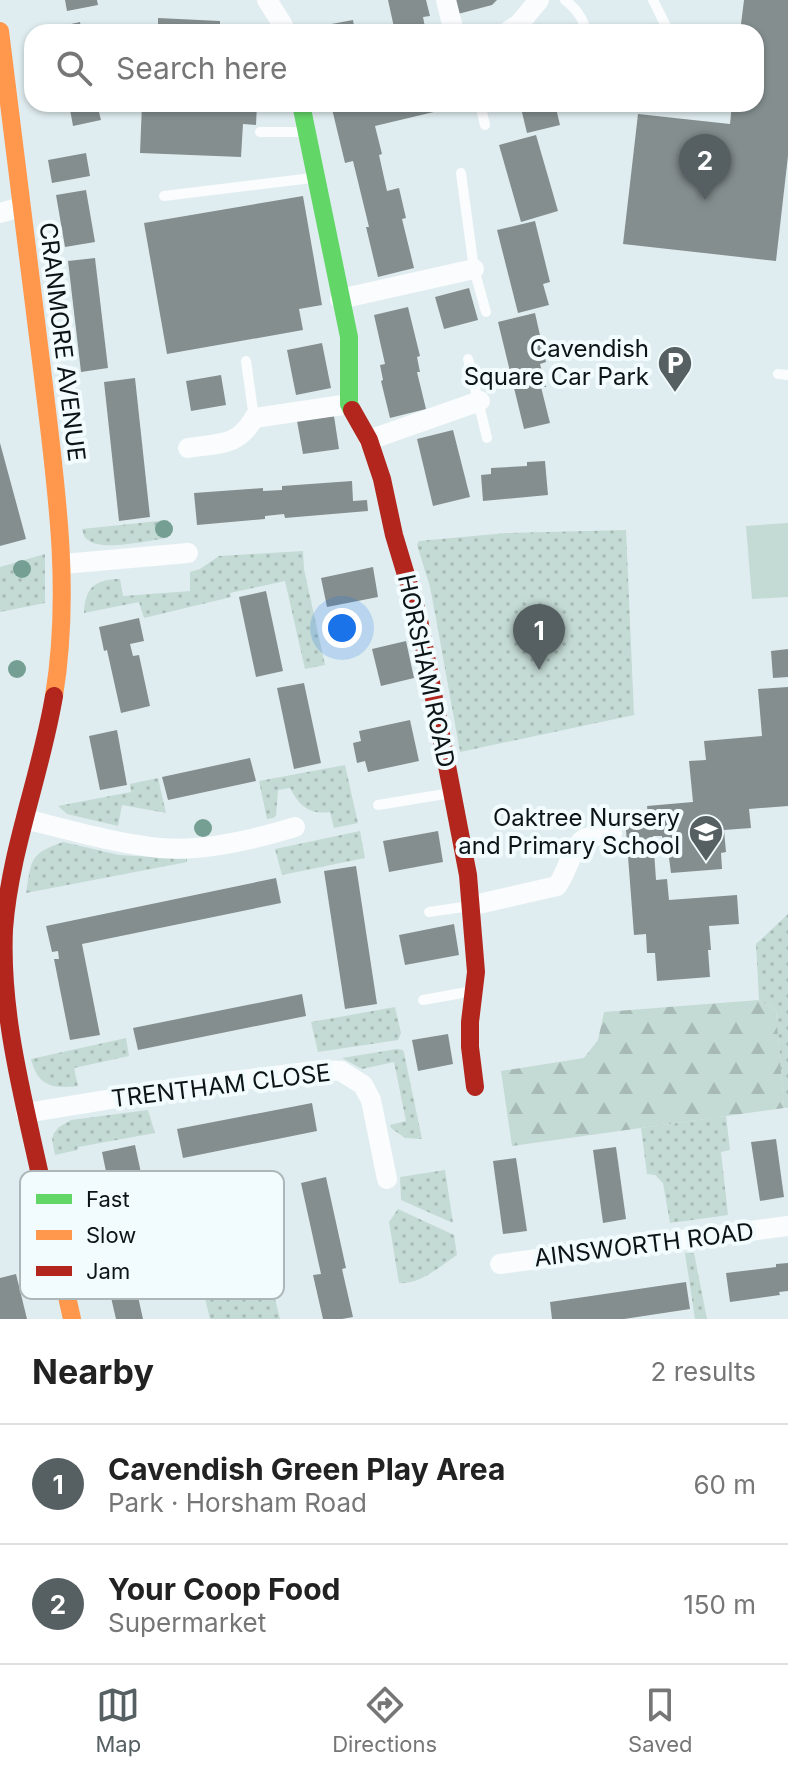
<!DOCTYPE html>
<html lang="en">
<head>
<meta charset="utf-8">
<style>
  :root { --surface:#fff; --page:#f6f6f6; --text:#222; --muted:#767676; --line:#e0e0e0; --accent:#566062 }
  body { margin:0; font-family:Inter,sans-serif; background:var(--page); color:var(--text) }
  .you { position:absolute; left:342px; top:628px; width:28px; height:28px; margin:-20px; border:6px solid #fff; border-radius:50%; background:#1a73e8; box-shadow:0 0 0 12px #1a73e833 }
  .badge { display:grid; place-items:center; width:52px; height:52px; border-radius:50%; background:var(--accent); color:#fff; font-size:26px; font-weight:700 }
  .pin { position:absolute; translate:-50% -66px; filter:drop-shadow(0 2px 4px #0008) }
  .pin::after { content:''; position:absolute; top:42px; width:28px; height:24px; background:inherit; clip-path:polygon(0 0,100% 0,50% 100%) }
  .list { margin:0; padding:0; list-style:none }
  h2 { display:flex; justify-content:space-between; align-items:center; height:104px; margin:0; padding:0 32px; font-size:34px }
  h2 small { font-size:26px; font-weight:400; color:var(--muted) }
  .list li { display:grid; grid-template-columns:52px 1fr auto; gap:24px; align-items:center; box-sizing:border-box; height:120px; padding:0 32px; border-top:2px solid var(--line) }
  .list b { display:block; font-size:30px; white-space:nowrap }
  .list p { margin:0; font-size:26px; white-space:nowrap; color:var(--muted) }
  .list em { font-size:26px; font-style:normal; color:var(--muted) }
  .icon { flex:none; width:44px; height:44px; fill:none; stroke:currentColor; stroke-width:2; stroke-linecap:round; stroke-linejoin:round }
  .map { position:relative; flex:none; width:788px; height:1319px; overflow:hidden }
  .search { position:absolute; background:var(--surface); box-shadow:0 2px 6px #0004; left:24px; right:24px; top:24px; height:88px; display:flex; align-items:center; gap:20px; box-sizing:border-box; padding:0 28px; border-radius:24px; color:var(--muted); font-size:30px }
  .sheet { height:344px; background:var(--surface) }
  nav { display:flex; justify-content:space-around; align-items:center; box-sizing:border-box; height:112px; border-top:2px solid var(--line); background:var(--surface); font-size:22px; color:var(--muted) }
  nav a { display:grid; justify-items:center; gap:4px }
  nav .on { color:var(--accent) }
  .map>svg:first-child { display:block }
</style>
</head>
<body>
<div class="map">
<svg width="788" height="1319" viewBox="0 0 788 1319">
  <defs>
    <pattern id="grass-dots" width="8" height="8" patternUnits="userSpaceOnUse" patternTransform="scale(2)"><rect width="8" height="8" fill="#c4dad4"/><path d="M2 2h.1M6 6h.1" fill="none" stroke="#a7bab5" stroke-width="1.8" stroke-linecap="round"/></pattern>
    <pattern id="forest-firs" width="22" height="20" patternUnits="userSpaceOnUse" patternTransform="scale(2)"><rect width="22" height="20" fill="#c4dad4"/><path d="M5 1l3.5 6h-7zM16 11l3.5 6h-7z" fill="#a7bab5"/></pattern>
  </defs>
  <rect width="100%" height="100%" fill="#e0edf0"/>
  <!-- grass -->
  <g fill="url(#grass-dots)">
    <path d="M168,520L167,538C150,540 102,552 88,540C83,536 84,535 82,529Z"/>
    <polygon points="626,530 634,715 460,752 437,624 430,587 417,545 419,541 506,533"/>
    <path d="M303,551L304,569L325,665L305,669L285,581L230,593L231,597L144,618L139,602L84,613C85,587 96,579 120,579L123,596L190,591V572L200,569L219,556Z"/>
    <polygon points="45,554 45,603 0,612 0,567"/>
    <path d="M345,765L358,823L334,828L330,812C310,815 299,806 290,788L278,790L276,816L273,818L267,819L259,781Z"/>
    <polygon points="158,778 166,813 122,805 118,826 67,814 58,806 131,792 130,784"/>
    <polygon points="360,831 365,858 282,875 275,849"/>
    <path d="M63,842L119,855L187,859V862L26,893C32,859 29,854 63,842Z"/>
    <polygon points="788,914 788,1107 784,1108 776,1010 759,1000 756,944"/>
    <polygon points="395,1007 401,1033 398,1040 318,1052 311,1022"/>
    <path d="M126,1038L129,1056L74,1068L78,1086C52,1089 38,1086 31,1059Z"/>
    <polygon points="397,1049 403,1050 404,1053 422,1139 405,1138 391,1128 390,1125 406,1121 394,1062 362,1069 342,1058"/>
    <polygon points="148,1110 155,1133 78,1147 77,1150 55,1155 52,1139 54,1133 59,1127 71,1120"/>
    <polygon points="726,1116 730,1150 721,1152 728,1215 670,1223 663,1183 655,1175 647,1174 641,1128"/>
    <polygon points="445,1170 453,1223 401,1200 400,1177"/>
    <polygon points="246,1182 280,1319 210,1319 182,1205 207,1190"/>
    <path d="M398,1209L454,1235L457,1255C440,1266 420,1285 399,1283L389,1222Z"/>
    <polygon points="685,1253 694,1253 707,1319 695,1319"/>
  </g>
  <!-- forest -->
  <polygon fill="url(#forest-firs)" points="759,1000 776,1010 784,1108 512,1146 501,1071 584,1058 598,1040 604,1012"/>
  <!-- pitch -->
  <polygon fill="#c4dad4" points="788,523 788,597 752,599 746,526"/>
  <!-- building -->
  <g fill="#848e8f">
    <polygon points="65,0 97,0 98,5 67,11"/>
    <polygon points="388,0 426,0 430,16 423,17 426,32 395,32"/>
    <polygon points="455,0 497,0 492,5 458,14"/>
    <polygon points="744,0 788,0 788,156 776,261 623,244 638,114 730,124 732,104 756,104 756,32 740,32"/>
    <polygon points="158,18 220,21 220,32 158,32"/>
    <polygon points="353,20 355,32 311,32 310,28"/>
    <polygon points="80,22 82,32 54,32 53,28"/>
    <polygon points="69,104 97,104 101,120 73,126"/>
    <polygon points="142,104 257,104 256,125 243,124 241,157 140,153"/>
    <polygon points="336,104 470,104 442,112 442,110 375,126 382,154 379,155 387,191 399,188 406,218 402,219 414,268 378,277 366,227 369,227 353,161 345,163 332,109"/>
    <polygon points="520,104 555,104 560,125 527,133"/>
    <polygon points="536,135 558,211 521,222 499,145"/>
    <polygon points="86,153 90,176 52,183 48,160"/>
    <polygon points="86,190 95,242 65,247 56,195"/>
    <polygon points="303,196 322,305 299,309 303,330 167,354 144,223"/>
    <polygon points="535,221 550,282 543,284 549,305 518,313 497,230"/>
    <polygon points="95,258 108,368 81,372 68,261"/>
    <polygon points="469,288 478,320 444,329 435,297"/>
    <polygon points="408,307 420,356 417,357 420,372 417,372 426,409 390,418 381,381 383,380 380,365 385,364 374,315"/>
    <polygon points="535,313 546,362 540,364 546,387 541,387 550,423 524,429 498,322"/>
    <polygon points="322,343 331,388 296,395 287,350"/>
    <polygon points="221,375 226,405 191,411 186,381"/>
    <polygon points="135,378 150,517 119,521 104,382"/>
    <polygon points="334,416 339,449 303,454 297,421"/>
    <polygon points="453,430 470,497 433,506 417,439"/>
    <polygon points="0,443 26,539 0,546"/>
    <polygon points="545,461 548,495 483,501 481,475 491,474 491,468 527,466 527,462"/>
    <polygon points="352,481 353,501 367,500 368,511 285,518 284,514 265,516 265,519 197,525 194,493 263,488 263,491 282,490 282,486"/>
    <polygon points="373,567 378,597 327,607 321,578"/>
    <polygon points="266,591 283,671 256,677 239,597"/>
    <polygon points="139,618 144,641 130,644 133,656 139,655 150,706 121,713 107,650 104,651 99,627"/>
    <polygon points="406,641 414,678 381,686 372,649"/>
    <polygon points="788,649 788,677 773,678 771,651"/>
    <polygon points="304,683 321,763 294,769 277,688"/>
    <polygon points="788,687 788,806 749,809 751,828 724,830 726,852 721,853 722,869 671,873 669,858 664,858 662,836 653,836 656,880 667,879 669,900 737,895 739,924 709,926 711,950 708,950 710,977 657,981 655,953 647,953 646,934 634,935 625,817 648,815 647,806 693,802 689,761 706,760 704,741 762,736 758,689"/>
    <polygon points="410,720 419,761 368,772 365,761 357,763 353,743 361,741 359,731"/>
    <polygon points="117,730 127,785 100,790 89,736"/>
    <polygon points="250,758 256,781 168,800 162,777"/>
    <polygon points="438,831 443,862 389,872 383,841"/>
    <polygon points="356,866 377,1004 345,1009 324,871"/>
    <polygon points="276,878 281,903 82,944 100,1035 70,1040 54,959 59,959 58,951 52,952 46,926"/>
    <polygon points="454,924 459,955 405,965 399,935"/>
    <polygon points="302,994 306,1016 138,1050 133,1028"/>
    <polygon points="448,1034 453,1064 418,1071 412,1040"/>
    <polygon points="312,1103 317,1131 183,1158 177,1129"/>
    <polygon points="776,1139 784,1197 760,1201 751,1142"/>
    <polygon points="135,1145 154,1233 120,1240 102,1152"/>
    <polygon points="616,1147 626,1219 603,1223 593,1150"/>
    <polygon points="516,1158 527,1231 503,1234 493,1161"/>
    <polygon points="326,1177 346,1268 342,1269 353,1317 342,1319 323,1319 313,1275 321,1274 301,1183"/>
    <polygon points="128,1248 137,1292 143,1319 116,1319 101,1254"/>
    <polygon points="788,1263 788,1291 779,1292 780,1295 730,1302 726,1273 776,1267 776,1264"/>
    <polygon points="16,1274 27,1319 0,1319 0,1278"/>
    <polygon points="686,1282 690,1309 624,1319 552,1319 550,1302"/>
  </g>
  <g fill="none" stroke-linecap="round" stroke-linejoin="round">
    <!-- lane -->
    <g stroke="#fafcfd" stroke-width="10">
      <path d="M565,0C575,8 581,15 585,27"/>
      <polyline points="653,0 669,32"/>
      <polyline points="480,104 485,125"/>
      <polyline points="260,132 304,132"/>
      <polyline points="461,173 474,269 486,312"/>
      <polyline points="164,196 312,178"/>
      <polyline points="468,359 487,438"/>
      <polyline points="246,361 254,418"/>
      <polyline points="778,374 788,375"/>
      <polyline points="378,805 451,793"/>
      <polyline points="429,912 470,906"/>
      <polyline points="423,1000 473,991"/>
    </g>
    <!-- street -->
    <g stroke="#fafcfd" stroke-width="20">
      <polyline points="267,0 281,22 286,32"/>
      <polyline points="446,0 454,32"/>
      <polyline points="507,32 519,24 539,0"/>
      <polyline points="0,213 21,207"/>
      <polyline points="340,299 474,269"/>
      <polyline points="369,440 480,401"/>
      <path d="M188,448C218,443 238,447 254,418L349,404"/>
      <polyline points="63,564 188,553"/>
      <path d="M25,819C69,830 114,843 160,848C204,852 253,840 295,827"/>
      <path d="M470,906L557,886C568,872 572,844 586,838C594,835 604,835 612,833"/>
      <polyline points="26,1113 185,1087 323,1070 341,1071 363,1085 371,1100 387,1179"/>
      <polyline points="500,1264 788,1226"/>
    </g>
    <!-- fast -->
    <polyline stroke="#63d668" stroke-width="18" points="301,104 349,337 349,404 352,410"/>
    <!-- slow -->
    <g stroke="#ff974d" stroke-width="18">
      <path d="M0,31C14,144 28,257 42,369C55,479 72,587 54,696"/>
      <polyline points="43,1189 72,1319"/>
    </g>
    <!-- jam -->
    <g stroke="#b3261e" stroke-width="18">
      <polyline points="352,410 369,440 382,479 394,535 418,615 468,875 476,972 470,1022 470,1047 475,1087"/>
      <path d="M43,1189C25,1104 0,1017 4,929C10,850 41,774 54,696"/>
    </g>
  </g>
  <!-- trees -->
  <g fill="#749f92">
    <circle cx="164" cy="529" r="9"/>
    <circle cx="22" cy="569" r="9"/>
    <circle cx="17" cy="669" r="9"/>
    <circle cx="203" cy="828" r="9"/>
  </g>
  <!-- icons -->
  <defs>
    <g id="parking-pin" transform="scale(1.8)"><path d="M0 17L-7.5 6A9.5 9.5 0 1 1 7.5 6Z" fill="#566062" stroke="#f2fcfe"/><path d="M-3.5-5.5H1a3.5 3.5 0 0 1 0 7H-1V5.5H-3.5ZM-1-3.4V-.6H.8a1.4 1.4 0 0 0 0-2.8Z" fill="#fff"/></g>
    <g id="school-pin" transform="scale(1.8)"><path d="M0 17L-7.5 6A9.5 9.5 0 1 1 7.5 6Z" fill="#566062" stroke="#f2fcfe"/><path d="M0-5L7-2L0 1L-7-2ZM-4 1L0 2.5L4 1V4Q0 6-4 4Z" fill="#fff"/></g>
  </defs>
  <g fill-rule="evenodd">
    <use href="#parking-pin" x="675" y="363"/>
    <use href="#school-pin" x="706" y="832"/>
  </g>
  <g text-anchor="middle" stroke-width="8" stroke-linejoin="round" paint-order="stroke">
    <!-- street labels -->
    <g font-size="24" fill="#0c1416" stroke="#f2fcfe">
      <text transform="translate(62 342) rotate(83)" y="8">CRANMORE AVENUE</text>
      <text transform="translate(426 671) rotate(78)" y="8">HORSHAM ROAD</text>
      <text transform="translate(221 1086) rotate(-7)" y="8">TRENTHAM CLOSE</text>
      <text transform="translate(644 1245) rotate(-7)" y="8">AINSWORTH ROAD</text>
    </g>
    <!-- poi labels -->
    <g font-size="24" fill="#0c1416" stroke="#f2fcfe" text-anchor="end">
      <text x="649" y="357">Cavendish<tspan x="649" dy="28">Square Car Park</tspan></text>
      <text x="680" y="826">Oaktree Nursery<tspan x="680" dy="28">and Primary School</tspan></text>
    </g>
  </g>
  <!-- legend -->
  <rect x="20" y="1171" width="264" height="128" rx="12" fill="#f2fcfe" stroke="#adb6b8" stroke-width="2"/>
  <rect x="36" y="1194" width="36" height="10" fill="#63d668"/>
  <rect x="36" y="1230" width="36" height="10" fill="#ff974d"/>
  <rect x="36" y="1266" width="36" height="10" fill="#b3261e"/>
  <g font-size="22" fill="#0c1416">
    <text x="86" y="1207">Fast</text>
    <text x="86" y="1243">Slow</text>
    <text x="86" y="1279">Jam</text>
  </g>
</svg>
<div class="you"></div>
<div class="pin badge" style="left:539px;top:670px">1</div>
<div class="pin badge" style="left:705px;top:200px">2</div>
<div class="search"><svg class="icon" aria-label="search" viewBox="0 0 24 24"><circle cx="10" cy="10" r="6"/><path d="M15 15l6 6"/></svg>Search here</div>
</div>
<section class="sheet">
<h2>Nearby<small>2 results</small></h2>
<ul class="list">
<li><span class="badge">1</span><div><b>Cavendish Green Play Area</b><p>Park · Horsham Road</p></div><em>60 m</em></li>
<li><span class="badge">2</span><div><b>Your Coop Food</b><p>Supermarket</p></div><em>150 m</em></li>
</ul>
</section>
<nav>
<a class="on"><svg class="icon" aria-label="map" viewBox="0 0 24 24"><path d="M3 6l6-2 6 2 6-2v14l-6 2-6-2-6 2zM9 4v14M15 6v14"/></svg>Map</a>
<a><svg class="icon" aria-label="directions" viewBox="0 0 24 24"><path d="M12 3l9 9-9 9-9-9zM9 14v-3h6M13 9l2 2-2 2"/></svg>Directions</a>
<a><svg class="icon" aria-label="saved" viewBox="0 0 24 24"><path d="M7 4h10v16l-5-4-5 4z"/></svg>Saved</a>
</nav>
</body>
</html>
